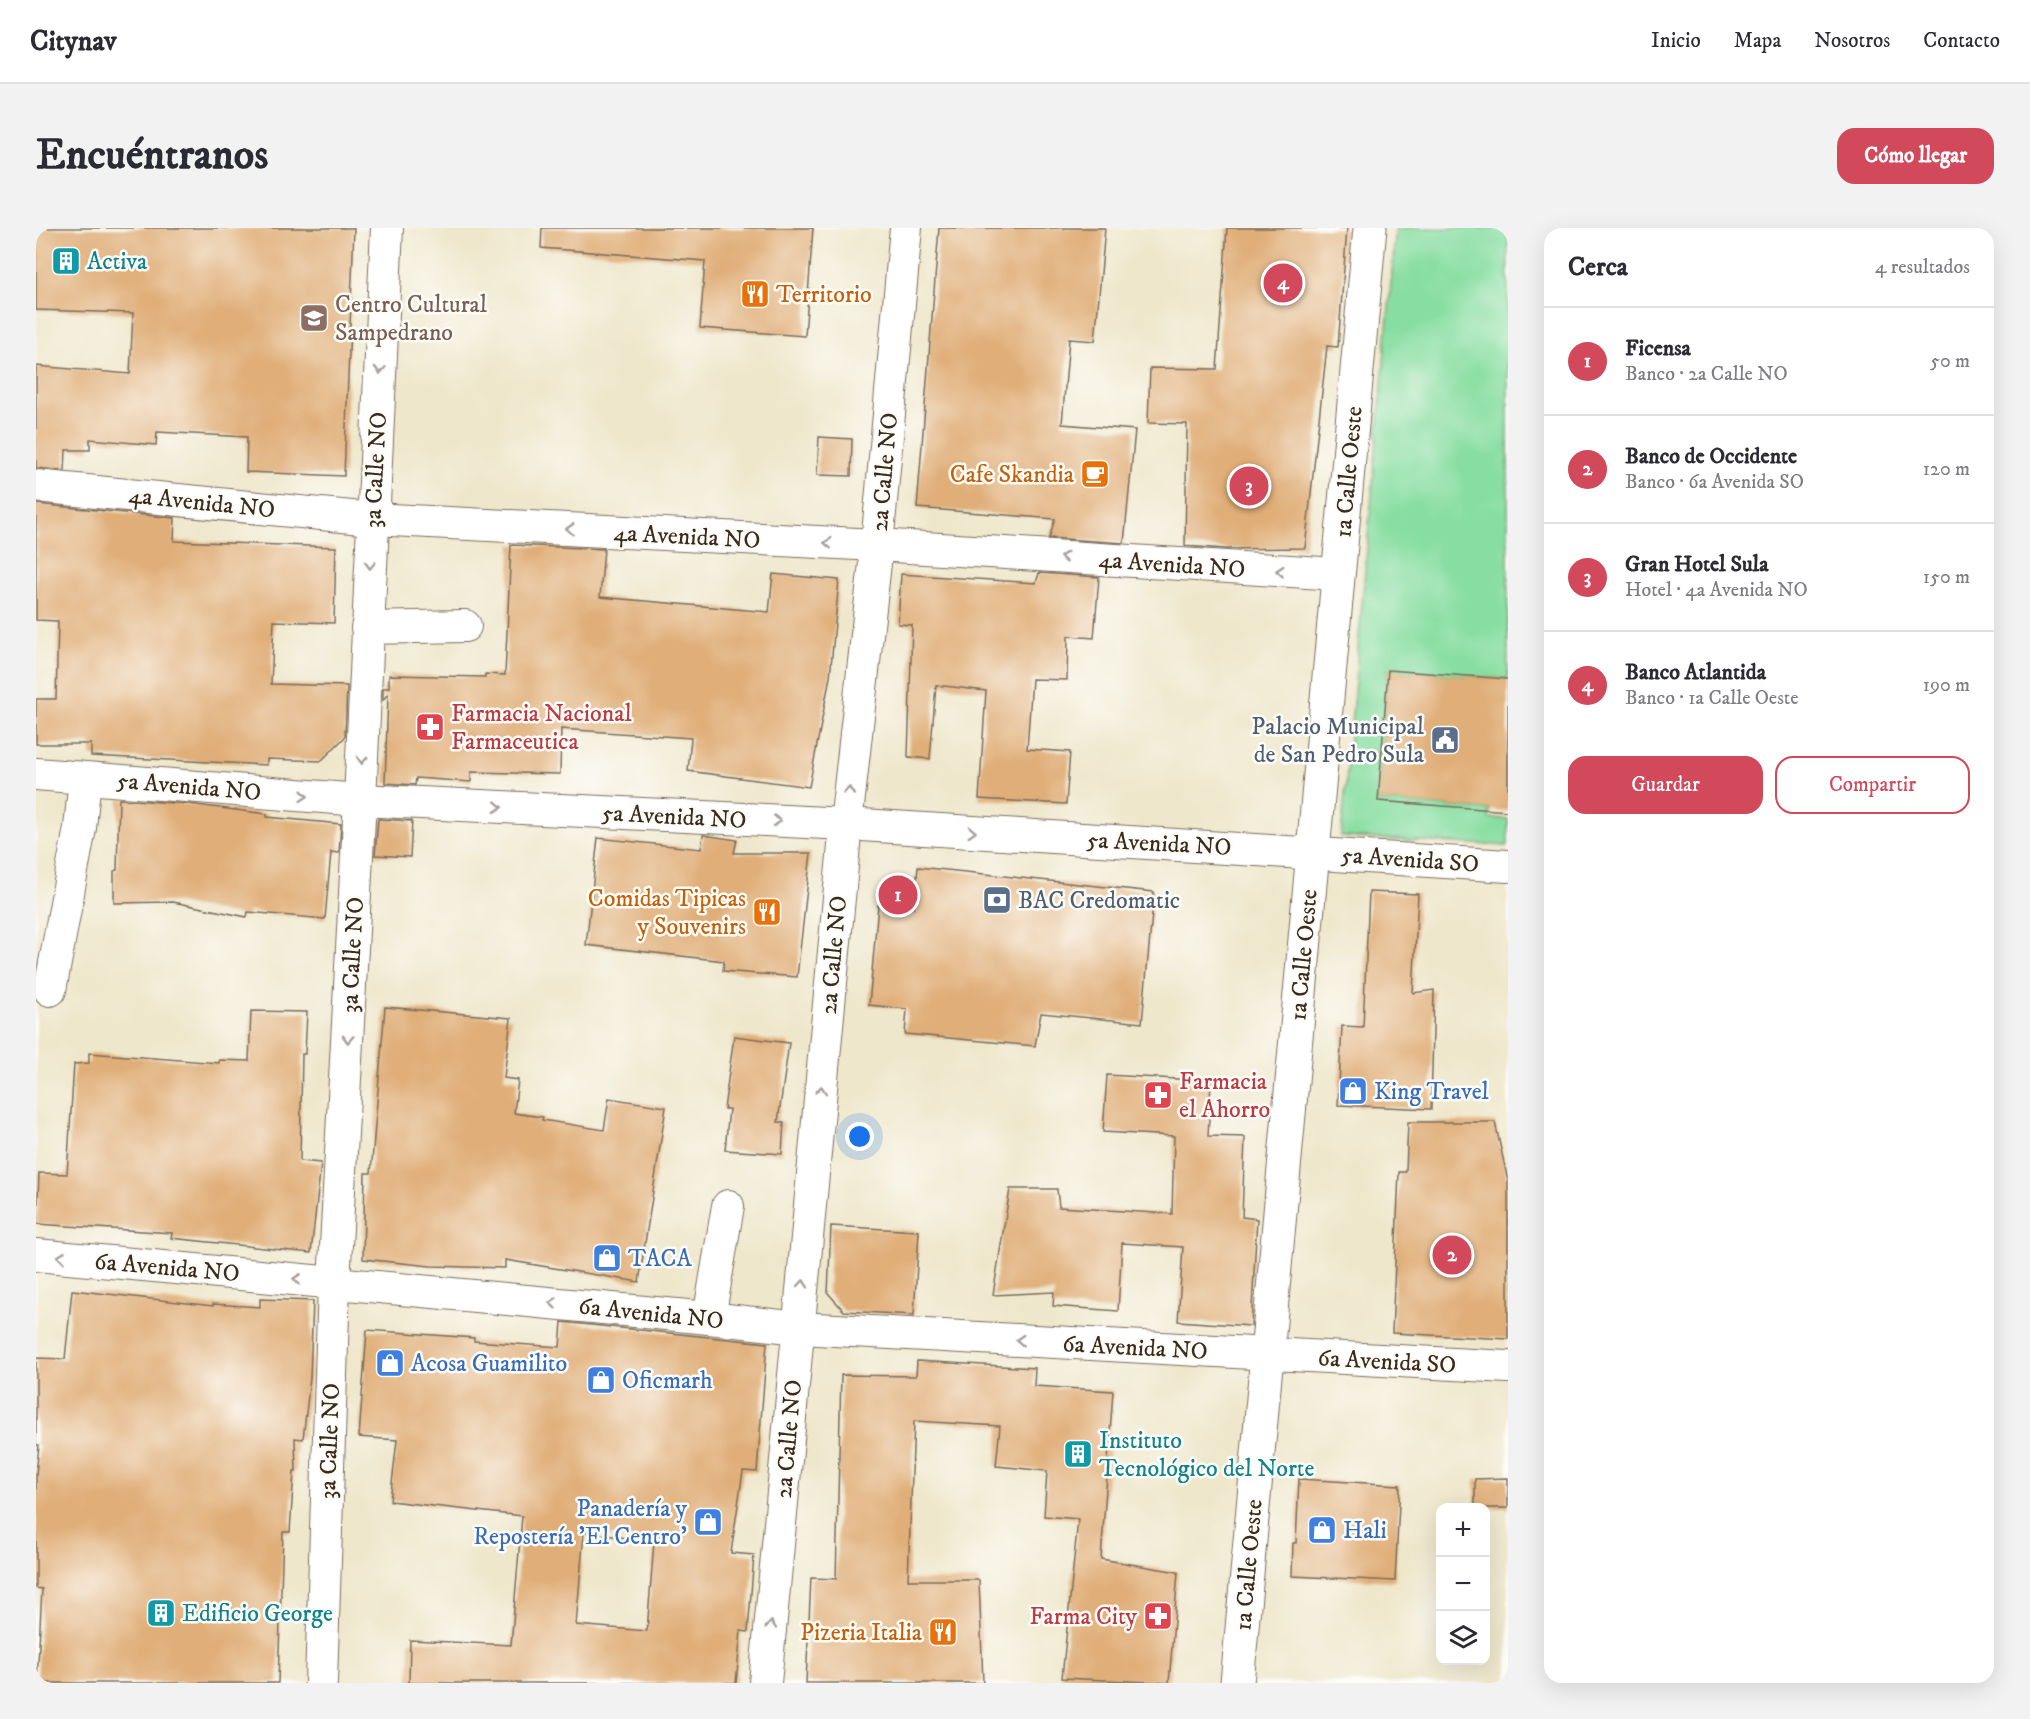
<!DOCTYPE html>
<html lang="es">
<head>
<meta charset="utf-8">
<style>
  :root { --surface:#fff; --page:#f2f2f3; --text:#2b2b33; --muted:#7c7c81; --line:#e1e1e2; --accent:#d1495b }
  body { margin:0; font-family:"IM FELL DW Pica",serif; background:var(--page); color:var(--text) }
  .controls { position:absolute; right:18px; bottom:18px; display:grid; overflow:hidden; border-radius:12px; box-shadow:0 6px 24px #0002 }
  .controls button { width:54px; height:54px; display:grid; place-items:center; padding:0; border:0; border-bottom:2px solid var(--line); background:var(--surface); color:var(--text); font:30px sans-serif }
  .you { position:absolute; left:824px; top:909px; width:21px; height:21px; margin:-15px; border:4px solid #fff; border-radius:50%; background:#1a73e8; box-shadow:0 0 0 9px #1a73e833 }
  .badge { display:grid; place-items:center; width:39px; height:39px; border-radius:50%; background:var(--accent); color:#fff; font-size:20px; font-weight:700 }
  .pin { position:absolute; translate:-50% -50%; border:3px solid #fff; box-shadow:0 2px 6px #0006 }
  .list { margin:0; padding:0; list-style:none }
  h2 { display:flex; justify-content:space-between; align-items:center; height:78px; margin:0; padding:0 24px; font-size:26px }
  h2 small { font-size:20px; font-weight:400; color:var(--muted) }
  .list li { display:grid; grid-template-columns:39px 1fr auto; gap:18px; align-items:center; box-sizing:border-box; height:108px; padding:0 24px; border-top:2px solid var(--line) }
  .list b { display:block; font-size:22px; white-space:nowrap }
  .list p { margin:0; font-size:20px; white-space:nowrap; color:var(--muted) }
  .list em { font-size:20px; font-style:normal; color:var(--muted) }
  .actions { display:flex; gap:12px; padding:18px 24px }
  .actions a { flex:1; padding:14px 0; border:2px solid var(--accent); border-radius:18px; text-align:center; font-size:21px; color:var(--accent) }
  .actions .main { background:var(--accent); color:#fff }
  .icon { flex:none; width:33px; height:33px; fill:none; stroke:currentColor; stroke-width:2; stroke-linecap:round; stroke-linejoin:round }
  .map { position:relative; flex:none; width:1472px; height:1455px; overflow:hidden; border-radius:18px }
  header { display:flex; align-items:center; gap:36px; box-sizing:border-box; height:84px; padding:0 30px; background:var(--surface); border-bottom:2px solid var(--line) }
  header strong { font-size:28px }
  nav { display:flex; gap:33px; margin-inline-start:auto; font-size:21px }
  .intro { display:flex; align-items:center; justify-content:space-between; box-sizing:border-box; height:144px; padding:0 36px }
  h1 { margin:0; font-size:42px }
  .button { padding:15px 27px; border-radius:18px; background:var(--accent); color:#fff; font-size:21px; font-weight:700 }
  main { display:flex; gap:36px; padding:0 36px }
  aside { flex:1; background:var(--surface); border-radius:18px; box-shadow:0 6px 24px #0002 }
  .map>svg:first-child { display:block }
</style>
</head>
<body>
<header>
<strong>Citynav</strong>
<nav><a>Inicio</a><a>Mapa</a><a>Nosotros</a><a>Contacto</a></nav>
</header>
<div class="intro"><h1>Encuéntranos</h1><a class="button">Cómo llegar</a></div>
<main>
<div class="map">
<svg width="1472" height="1455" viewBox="0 0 1472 1455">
  <rect width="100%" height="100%" fill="#fdfcf7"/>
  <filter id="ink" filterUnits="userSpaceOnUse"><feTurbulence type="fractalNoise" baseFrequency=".0167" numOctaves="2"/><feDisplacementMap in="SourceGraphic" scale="12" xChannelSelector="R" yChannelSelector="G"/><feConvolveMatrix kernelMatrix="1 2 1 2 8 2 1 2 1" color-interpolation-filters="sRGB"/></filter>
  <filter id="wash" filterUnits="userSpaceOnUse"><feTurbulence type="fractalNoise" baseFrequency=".008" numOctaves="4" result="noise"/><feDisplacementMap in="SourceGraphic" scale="24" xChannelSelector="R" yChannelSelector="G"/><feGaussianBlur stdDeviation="1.35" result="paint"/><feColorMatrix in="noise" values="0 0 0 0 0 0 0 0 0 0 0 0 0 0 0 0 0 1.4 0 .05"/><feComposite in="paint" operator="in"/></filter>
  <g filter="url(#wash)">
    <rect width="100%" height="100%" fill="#efe7cc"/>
    <!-- green -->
    <polygon fill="#88dea2" stroke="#628460" stroke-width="1.5" points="1360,0 1472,0 1472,451 1352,442 1342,573 1454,582 1453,590 1472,591 1472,618 1305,609"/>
    <g id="blocks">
      <!-- building -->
      <g fill="#e0ae78" fill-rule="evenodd">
        <polygon points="0,0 318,0 308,248 210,244 211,209 121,204 120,217 54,211 54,222 30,222 29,243 0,240 0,138 94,146 97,85 0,82"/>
        <polygon points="506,0 777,0 769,108 664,100 669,33 505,20"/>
        <polygon points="903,0 1069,0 1059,113 1033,111 1026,196 1099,202 1088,315 1013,310 1019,291 881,280"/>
        <polygon points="1191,0 1311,0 1302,119 1291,118 1269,320 1189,321 1149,318 1151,196 1112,195 1114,140 1181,141"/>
        <polygon points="783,209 816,211 815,248 781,247"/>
        <polygon points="0,276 139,290 138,313 300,319 298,395 238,393 235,456 311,458 309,509 285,533 231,531 231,537 55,528 55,516 0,516 0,471 20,471 22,393 0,392"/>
        <polygon points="475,317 568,321 564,369 733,384 737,346 803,352 794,449 773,559 652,543 655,510 525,501 524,546 435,544 435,554 380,550 379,557 349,555 352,466 347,472 347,460 353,460 353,447 449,449 449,446 469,447"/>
        <polygon points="1003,345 1063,349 1058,410 1032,408 1031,452 996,451 991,521 1034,524 1030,576 943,571 950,463 900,457 894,531 872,529 876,397 862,396 865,346 1000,355"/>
        <polygon points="1352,442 1472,451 1472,583 1342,573"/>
        <polygon points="83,571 152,576 231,586 231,589 305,596 303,625 295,624 289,691 212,684 211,689 137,674 78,675 78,643 81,642"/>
        <polygon points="342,591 376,593 374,629 339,627"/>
        <polygon points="667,607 701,612 698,625 775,625 761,749 687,743 688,733 550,717 562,610 665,621"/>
        <polygon points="882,639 1118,664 1106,795 1005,785 999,818 869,806 871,781 833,777 842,677 878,680"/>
        <polygon points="1333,664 1382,666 1377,765 1398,762 1395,881 1302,877 1306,798 1327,799"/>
        <polygon points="349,779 475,790 468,850 482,852 478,885 507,889 506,892 568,902 573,870 630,879 603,1054 469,1032 469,1040 395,1038 327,1031 329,945 335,945"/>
        <polygon points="215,783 271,784 269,826 266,826 264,933 285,935 275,1025 135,1010 136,1005 1,996 3,945 31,946 38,836 53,835 53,825 183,835 183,832 213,833"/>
        <polygon points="698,808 753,815 742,894 748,894 746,926 689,922 693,881 688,881"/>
        <polygon points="1071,847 1175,853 1172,908 1209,909 1206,989 1221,991 1215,1098 1142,1093 1147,1019 1086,1015 1082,1083 1017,1078 1018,1064 957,1067 974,961 1021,961 1023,979 1136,986 1138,908 1067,904"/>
        <polygon points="1372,894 1459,894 1472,953 1472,1111 1356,1105 1363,944 1370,944"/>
        <polygon points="795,998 883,1003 878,1087 808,1083 792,1065"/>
        <polygon points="36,1062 177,1078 177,1076 224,1079 224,1071 277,1073 274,1150 267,1211 259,1210 260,1243 258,1243 254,1304 247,1304 242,1455 1,1455 6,1361 0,1360 0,1246 3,1217 0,1217 0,1130 29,1131"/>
        <path d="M526,1094L731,1115L721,1244L707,1243L695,1325L718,1327L712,1404L705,1403L700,1455H373L374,1412L475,1417L486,1288L354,1273L361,1212L323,1209L331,1102L438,1110V1113L524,1119ZM548,1304L618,1314L611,1403L540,1397Z"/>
        <polygon points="881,1133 999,1140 998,1158 1077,1163 1065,1331 1142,1344 1133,1455 1026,1450 1042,1291 1008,1288 1011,1243 960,1238 964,1198 878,1193 872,1352 943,1352 947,1455 770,1455 775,1350 800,1351 805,1147 880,1148"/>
        <polygon points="1472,1250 1472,1280 1439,1280 1439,1251"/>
        <polygon points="1263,1251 1364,1257 1359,1353 1256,1348 1257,1315 1260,1315"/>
      </g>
    </g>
  </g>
  <g filter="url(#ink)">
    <use href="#blocks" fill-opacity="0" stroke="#7a6c5b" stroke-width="1.5"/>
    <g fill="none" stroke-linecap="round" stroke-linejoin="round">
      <!-- minor casing -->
      <g stroke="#7a6c5b" stroke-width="34">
        <g id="minor">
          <polyline points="0,258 336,291 841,317 1302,346"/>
          <polyline points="331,400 429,398"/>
          <polyline points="0,546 324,572 810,596 1472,638"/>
          <polyline points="14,762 44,600 49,550"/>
          <polyline points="0,1027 673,1090 763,1100 1472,1139"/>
          <polyline points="673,1090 692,978"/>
          <polyline points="285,1455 298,1055 324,572 351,0"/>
          <polyline points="729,1455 810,596 841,317 870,0"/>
        </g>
      </g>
      <!-- major casing -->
      <g stroke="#7a6c5b" stroke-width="35">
        <polyline id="major" points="1201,1455 1334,0"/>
      </g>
      <!-- minor -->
      <use href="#minor" stroke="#fff" stroke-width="32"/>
      <!-- major -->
      <use href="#major" stroke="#fff" stroke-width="33"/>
    </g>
    <!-- one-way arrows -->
    <defs><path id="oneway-chevron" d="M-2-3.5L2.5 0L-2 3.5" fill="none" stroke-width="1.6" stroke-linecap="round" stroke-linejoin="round" transform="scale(1.5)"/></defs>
    <g stroke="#a79f9a">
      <use href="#oneway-chevron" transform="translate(344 142) rotate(93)"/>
      <use href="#oneway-chevron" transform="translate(534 301) rotate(-177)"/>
      <use href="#oneway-chevron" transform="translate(792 315) rotate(-177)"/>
      <use href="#oneway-chevron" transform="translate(1028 329) rotate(-176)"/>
      <use href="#oneway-chevron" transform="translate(334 337) rotate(92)"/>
      <use href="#oneway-chevron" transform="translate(1244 343) rotate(-176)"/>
      <use href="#oneway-chevron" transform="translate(326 532) rotate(93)"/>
      <use href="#oneway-chevron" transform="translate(813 563) rotate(-84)"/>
      <use href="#oneway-chevron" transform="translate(268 568) rotate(5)"/>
      <use href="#oneway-chevron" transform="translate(462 579) rotate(3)"/>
      <use href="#oneway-chevron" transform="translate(741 593) rotate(3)"/>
      <use href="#oneway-chevron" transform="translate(936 604) rotate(3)"/>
      <use href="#oneway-chevron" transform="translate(312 811) rotate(93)"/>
      <use href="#oneway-chevron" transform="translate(785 862) rotate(-85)"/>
      <use href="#oneway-chevron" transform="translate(25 1029) rotate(-175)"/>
      <use href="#oneway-chevron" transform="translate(261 1051) rotate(-175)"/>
      <use href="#oneway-chevron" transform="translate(767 1056) rotate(-85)"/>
      <use href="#oneway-chevron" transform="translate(517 1075) rotate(-175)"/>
      <use href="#oneway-chevron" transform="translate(984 1112) rotate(-177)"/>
      <use href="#oneway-chevron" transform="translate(735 1397) rotate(-85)"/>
    </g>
  </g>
  <!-- icons -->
  <defs>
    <g id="building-square" transform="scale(1.5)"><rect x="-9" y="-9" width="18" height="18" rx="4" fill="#0f9aa8" stroke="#fdfcf7"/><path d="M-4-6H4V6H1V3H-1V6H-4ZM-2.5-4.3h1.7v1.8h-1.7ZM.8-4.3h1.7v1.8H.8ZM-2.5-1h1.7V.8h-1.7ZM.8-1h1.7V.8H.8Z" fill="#fff"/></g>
    <g id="restaurant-square" transform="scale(1.5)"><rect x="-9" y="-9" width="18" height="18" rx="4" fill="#e8710a" stroke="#fdfcf7"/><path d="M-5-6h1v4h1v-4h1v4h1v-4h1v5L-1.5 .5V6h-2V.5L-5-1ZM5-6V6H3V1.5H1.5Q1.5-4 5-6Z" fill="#fff"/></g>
    <g id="school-square" transform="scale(1.5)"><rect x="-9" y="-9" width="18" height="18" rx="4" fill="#8d6e63" stroke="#fdfcf7"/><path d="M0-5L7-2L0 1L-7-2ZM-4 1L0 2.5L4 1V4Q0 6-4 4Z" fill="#fff"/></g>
    <g id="cafe-square" transform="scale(1.5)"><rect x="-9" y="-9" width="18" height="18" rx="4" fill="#e8710a" stroke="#fdfcf7"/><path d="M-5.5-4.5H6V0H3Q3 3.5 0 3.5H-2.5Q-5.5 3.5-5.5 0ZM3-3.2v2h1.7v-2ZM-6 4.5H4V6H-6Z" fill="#fff"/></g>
    <g id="pharmacy-square" transform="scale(1.5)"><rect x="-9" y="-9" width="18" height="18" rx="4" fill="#e0444e" stroke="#fdfcf7"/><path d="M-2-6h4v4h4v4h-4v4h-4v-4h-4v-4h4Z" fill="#fff"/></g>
    <g id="civic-square" transform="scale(1.5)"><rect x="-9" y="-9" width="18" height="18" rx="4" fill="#5c6f8a" stroke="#fdfcf7"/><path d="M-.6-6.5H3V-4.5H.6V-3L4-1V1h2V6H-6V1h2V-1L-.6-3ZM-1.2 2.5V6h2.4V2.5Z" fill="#fff"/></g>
    <g id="bank-square" transform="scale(1.5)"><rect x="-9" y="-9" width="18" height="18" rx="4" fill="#5c6f8a" stroke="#fdfcf7"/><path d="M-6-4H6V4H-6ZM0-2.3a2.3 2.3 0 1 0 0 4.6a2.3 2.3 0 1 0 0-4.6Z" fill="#fff"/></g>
    <g id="shop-square" transform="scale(1.5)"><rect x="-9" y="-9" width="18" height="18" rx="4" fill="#3f7fe0" stroke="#fdfcf7"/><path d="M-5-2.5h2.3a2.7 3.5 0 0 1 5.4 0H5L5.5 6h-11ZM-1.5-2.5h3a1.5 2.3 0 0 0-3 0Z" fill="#fff"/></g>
  </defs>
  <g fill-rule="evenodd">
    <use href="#building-square" x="30" y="33"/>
    <use href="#restaurant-square" x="719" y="66"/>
    <use href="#school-square" x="278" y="90"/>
    <use href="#cafe-square" x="1059" y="246"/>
    <use href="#pharmacy-square" x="394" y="499"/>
    <use href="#civic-square" x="1409" y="512"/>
    <use href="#bank-square" x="961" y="672"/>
    <use href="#restaurant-square" x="731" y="684"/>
    <use href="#shop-square" x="1317" y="863"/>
    <use href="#pharmacy-square" x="1122" y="867"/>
    <use href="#shop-square" x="571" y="1030"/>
    <use href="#shop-square" x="354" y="1135"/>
    <use href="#shop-square" x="565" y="1152"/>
    <use href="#building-square" x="1042" y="1226"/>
    <use href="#shop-square" x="672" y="1294"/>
    <use href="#shop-square" x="1286" y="1302"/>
    <use href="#building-square" x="125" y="1385"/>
    <use href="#pharmacy-square" x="1122" y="1388"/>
    <use href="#restaurant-square" x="907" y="1404"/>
  </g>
  <g text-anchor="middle" stroke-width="5" stroke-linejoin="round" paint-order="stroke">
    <!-- culture labels -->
    <g font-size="24" fill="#0d838f" stroke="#fdfcf7" text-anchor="start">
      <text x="51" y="41">Activa</text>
      <text x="1063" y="1220">Instituto<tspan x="1063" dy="28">Tecnológico del Norte</tspan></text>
      <text x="146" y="1393">Edificio George</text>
    </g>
    <!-- food labels -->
    <g font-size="24" fill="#c56008" stroke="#fdfcf7" text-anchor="end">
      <text x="740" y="74" text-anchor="start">Territorio</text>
      <text x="1038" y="254">Cafe Skandia</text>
      <text x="710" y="678">Comidas Tipicas<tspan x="710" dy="28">y Souvenirs</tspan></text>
      <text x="886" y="1412">Pizeria Italia</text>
    </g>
    <!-- education labels -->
    <g font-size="24" fill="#785e54" stroke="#fdfcf7" text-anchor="start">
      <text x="299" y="84">Centro Cultural<tspan x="299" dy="28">Sampedrano</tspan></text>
    </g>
    <!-- street labels -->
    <g font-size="24" fill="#3b2a1e" stroke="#fdfcf7">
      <text transform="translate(339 242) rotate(-87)" y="8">3a Calle NO</text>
      <text transform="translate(848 244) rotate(-85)" y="8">2a Calle NO</text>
      <text transform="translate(1312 244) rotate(-85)" y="8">1a Calle Oeste</text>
      <text transform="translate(166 274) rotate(6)" y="8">4a Avenida NO</text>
      <text transform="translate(651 308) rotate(3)" y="8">4a Avenida NO</text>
      <text transform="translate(1136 336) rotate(4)" y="8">4a Avenida NO</text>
      <text transform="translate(153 558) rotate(5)" y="8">5a Avenida NO</text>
      <text transform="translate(638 588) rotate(3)" y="8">5a Avenida NO</text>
      <text transform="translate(1123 615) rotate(3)" y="8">5a Avenida NO</text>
      <text transform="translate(1374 631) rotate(4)" y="8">5a Avenida SO</text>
      <text transform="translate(316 727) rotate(-87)" y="8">3a Calle NO</text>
      <text transform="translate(797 727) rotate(-85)" y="8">2a Calle NO</text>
      <text transform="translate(1267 727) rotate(-85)" y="8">1a Calle Oeste</text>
      <text transform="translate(131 1039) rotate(5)" y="8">6a Avenida NO</text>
      <text transform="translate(615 1085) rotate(6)" y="8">6a Avenida NO</text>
      <text transform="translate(1099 1119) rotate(3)" y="8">6a Avenida NO</text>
      <text transform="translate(1351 1133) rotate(3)" y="8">6a Avenida SO</text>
      <text transform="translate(752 1211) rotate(-85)" y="8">2a Calle NO</text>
      <text transform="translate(293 1213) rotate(-88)" y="8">3a Calle NO</text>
      <text transform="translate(1212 1337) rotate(-85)" y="8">1a Calle Oeste</text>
    </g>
    <!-- health labels -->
    <g font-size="24" fill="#be3a42" stroke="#fdfcf7" text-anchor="start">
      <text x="415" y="493">Farmacia Nacional<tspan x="415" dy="28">Farmaceutica</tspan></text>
      <text x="1143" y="861">Farmacia<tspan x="1143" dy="28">el Ahorro</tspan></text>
      <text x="1101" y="1396" text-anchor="end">Farma City</text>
    </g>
    <!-- service labels -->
    <g font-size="24" fill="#4e5e75" stroke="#fdfcf7" text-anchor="end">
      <text x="1388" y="506">Palacio Municipal<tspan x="1388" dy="28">de San Pedro Sula</tspan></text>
      <text x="982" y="680" text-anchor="start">BAC Credomatic</text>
    </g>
    <!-- shop labels -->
    <g font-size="24" fill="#366cbe" stroke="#fdfcf7" text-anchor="start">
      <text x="1338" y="871">King Travel</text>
      <text x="592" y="1038">TACA</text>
      <text x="375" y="1143">Acosa Guamilito</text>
      <text x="586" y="1160">Oficmarh</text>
      <text x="651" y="1288" text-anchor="end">Panadería y<tspan x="651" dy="28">Repostería 'El Centro'</tspan></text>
      <text x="1307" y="1310">Hali</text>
    </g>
  </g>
</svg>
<div class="controls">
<button>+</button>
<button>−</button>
<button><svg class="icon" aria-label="layers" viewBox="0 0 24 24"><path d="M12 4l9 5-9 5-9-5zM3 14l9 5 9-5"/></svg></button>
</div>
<div class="you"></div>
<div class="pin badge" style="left:862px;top:667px">1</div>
<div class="pin badge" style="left:1416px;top:1027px">2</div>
<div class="pin badge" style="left:1213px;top:258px">3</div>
<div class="pin badge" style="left:1247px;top:55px">4</div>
</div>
<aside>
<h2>Cerca<small>4 resultados</small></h2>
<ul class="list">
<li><span class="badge">1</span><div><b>Ficensa</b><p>Banco · 2a Calle NO</p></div><em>50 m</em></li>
<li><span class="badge">2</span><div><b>Banco de Occidente</b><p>Banco · 6a Avenida SO</p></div><em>120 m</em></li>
<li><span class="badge">3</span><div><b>Gran Hotel Sula</b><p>Hotel · 4a Avenida NO</p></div><em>150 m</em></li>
<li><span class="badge">4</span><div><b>Banco Atlantida</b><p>Banco · 1a Calle Oeste</p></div><em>190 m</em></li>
</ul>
<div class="actions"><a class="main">Guardar</a><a>Compartir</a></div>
</aside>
</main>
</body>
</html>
